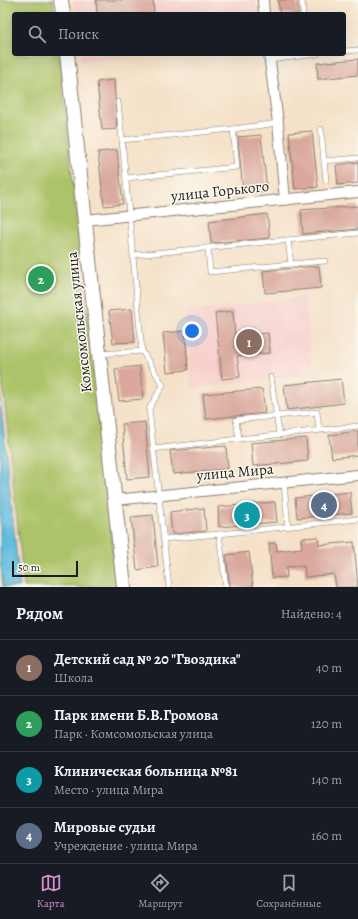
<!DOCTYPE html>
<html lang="ru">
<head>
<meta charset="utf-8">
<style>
  :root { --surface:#171b24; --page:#20242c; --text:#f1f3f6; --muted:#9ea1a6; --line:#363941; --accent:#d690ce }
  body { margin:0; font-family:Alegreya,serif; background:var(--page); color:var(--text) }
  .scale { position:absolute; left:12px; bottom:10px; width:66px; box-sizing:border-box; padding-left:4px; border:2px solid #1c1c1c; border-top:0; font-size:11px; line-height:14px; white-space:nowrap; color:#1c1c1c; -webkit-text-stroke:3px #fbf7ec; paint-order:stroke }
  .you { position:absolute; left:192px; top:331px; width:14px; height:14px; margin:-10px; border:3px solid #fff; border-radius:50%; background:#1a73e8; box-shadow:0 0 0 6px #1a73e833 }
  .badge { display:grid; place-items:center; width:26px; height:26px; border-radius:50%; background:var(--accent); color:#fff; font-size:13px; font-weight:700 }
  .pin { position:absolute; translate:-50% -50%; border:2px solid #fff; box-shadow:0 1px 4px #0006 }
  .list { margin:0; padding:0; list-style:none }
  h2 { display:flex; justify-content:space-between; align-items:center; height:52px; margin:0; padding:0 16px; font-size:17px }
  h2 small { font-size:13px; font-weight:400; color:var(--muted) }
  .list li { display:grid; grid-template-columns:26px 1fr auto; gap:12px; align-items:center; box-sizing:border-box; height:56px; padding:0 16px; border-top:1px solid var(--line) }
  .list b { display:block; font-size:15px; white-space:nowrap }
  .list p { margin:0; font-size:13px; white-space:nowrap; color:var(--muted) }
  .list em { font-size:13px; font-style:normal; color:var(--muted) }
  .icon { flex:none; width:22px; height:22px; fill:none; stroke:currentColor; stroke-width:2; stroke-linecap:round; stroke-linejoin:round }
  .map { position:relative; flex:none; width:358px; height:587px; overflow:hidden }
  .search { position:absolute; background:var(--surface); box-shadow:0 4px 16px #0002; left:12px; right:12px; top:12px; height:44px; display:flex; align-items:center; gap:10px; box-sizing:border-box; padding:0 14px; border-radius:4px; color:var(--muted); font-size:15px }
  .sheet { height:276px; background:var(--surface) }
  nav { display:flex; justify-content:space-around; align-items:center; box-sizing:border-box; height:56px; border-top:1px solid var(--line); background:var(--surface); font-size:11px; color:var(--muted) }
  nav a { display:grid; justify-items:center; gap:2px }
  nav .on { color:var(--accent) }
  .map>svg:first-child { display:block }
</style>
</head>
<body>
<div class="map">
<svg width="358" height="587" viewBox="0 0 358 587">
  <rect width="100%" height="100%" fill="#fbf7ec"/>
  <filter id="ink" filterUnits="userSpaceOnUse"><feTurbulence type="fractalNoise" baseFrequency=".025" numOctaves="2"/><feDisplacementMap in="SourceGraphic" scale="8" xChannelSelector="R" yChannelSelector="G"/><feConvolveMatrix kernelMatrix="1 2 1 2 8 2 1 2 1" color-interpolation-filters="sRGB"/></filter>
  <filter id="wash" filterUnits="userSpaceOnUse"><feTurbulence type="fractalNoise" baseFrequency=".012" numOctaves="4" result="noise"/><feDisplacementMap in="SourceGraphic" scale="16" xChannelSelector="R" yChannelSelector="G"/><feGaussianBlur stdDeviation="0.9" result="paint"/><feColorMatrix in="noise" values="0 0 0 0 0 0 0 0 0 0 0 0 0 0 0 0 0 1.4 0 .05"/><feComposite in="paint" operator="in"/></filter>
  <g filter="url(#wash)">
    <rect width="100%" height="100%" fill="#f5e1c8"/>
    <!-- built -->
    <g fill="#f7d0cd">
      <polygon points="73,0 255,0 257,14 75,14"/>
      <polygon points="80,54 147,54 81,61"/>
      <polygon points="305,297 313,374 192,388 185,311"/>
    </g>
    <!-- green -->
    <polygon fill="#acc369" stroke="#647042" points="0,0 53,0 54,14 14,14 14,54 59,54 117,587 24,587 0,359"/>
    <!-- water -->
    <polygon fill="#60bdde" stroke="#3e6c7d" points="0,395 20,587 3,587 0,559"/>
    <g id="blocks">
      <!-- building -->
      <g fill="#daa89c">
        <polygon points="96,0 153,0 154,14 97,14"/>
        <polygon points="278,0 297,0 298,14 280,14"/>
        <polygon points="358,59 358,75 318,79 317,63"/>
        <polygon points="114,80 117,129 102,130 97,82"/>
        <polygon points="312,131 318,187 295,189 289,133"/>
        <polygon points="261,135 267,191 243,193 238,137"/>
        <polygon points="117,150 123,204 104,206 98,152"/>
        <polygon points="358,162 358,183 338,185 336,165"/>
        <polygon points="358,206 358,229 303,234 301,210"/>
        <polygon points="267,214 270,238 211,243 209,221"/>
        <polygon points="319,266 321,288 265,293 263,271"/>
        <polygon points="132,309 135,342 113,343 109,311"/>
        <polygon points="233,311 235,336 268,333 270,353 237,356 240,377 222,379 215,313"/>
        <polygon points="185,331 188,370 167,372 163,333"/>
        <polygon points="140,366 143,399 119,401 115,369"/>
        <polygon points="341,379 344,403 287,410 284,385"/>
        <polygon points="262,389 265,413 206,419 203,394"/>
        <polygon points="145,422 150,477 127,479 122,424"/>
        <polygon points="358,431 358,455 332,458 329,435"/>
        <polygon points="306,438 308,461 253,466 251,443"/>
        <polygon points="226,446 228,469 173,474 170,451"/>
        <polygon points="350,492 352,513 297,518 295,498"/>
        <polygon points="275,502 277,522 219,527 218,507"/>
        <polygon points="204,508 206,531 172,534 170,512"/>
        <polygon points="153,515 158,567 137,570 131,517"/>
        <polygon points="318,537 319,545 354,542 358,587 336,587 334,574 305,577 304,566 286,567 287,577 272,578 269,543 276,543 277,551 302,548 301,538"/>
        <polygon points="249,552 253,587 230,587 226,555"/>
      </g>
    </g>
  </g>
  <g filter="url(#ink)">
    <use href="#blocks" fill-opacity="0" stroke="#887e72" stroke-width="1"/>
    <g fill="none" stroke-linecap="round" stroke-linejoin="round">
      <!-- lane casing -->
      <g stroke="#887e72" stroke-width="6">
        <g id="lane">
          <polyline points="302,0 303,14"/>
          <polyline points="344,51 358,50"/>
          <polyline points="269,60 317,54"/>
          <polyline points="118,102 122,140"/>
          <polyline points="233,129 278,123"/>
          <polyline points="321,129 324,161 358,158"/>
          <polyline points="324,161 326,180"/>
          <polyline points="126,178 237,167 233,129 122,140 142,351"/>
          <polyline points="208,248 210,272 291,264 288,240"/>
          <polyline points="134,255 358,233"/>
          <polyline points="291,264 325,261"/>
          <polyline points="100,354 142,351 163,385 149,409 169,587"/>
          <polyline points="271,377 279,434"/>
          <polyline points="319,430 317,412 236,420 239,439 358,426"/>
          <polyline points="153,449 239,439"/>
          <polyline points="284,483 288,527"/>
          <polyline points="219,534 358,519"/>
          <polyline points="163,539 219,534 226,587"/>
        </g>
      </g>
      <!-- street casing -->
      <g stroke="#887e72" stroke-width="12">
        <g id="street">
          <polyline points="263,0 264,14"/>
          <polyline points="269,54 278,123 285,200"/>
          <polyline points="85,220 358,192"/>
          <polyline points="115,500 358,475"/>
        </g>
      </g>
      <!-- secondary casing -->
      <g stroke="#887e72" stroke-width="16">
        <g id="secondary">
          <polyline points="61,0 63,14"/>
          <polyline points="67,54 124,587"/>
        </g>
      </g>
      <!-- lane -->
      <use href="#lane" stroke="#fff" stroke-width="5"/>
      <!-- street -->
      <use href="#street" stroke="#fff" stroke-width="10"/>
      <!-- secondary -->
      <use href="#secondary" stroke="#fff" stroke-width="14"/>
    </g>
  </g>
  <g text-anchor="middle" stroke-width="3" stroke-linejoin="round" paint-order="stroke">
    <!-- street labels -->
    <g font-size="15" fill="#1c1c1c" stroke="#fbf7ec">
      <text transform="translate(220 191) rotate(-6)" y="5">улица Горького</text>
      <text transform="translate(79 322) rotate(-96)" y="5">Комсомольская улица</text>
      <text transform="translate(235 472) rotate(-5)" y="5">улица Мира</text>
    </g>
  </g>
</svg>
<div class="scale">50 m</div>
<div class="you"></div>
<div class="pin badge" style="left:249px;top:342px;background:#8d6e63">1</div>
<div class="pin badge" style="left:41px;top:279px;background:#2e9e5b">2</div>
<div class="pin badge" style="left:247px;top:515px;background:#0f9aa8">3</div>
<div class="pin badge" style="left:324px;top:505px;background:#5c6f8a">4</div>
<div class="search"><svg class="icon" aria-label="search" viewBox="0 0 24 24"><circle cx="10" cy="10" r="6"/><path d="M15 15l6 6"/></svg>Поиск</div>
</div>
<section class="sheet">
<h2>Рядом<small>Найдено: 4</small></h2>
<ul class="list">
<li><span class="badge" style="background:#8d6e63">1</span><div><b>Детский сад № 20 &quot;Гвоздика&quot;</b><p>Школа</p></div><em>40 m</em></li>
<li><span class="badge" style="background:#2e9e5b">2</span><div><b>Парк имени Б.В.Громова</b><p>Парк · Комсомольская улица</p></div><em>120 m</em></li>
<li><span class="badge" style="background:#0f9aa8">3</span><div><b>Клиническая больница №81</b><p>Место · улица Мира</p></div><em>140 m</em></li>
<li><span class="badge" style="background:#5c6f8a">4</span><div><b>Мировые судьи</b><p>Учреждение · улица Мира</p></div><em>160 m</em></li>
</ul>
</section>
<nav>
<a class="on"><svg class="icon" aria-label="map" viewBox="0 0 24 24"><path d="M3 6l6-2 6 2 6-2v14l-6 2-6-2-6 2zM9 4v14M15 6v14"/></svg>Карта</a>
<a><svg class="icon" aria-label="directions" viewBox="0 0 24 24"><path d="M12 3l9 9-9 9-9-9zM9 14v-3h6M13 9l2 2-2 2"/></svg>Маршрут</a>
<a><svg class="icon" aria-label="saved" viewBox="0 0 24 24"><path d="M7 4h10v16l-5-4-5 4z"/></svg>Сохранённые</a>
</nav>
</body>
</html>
